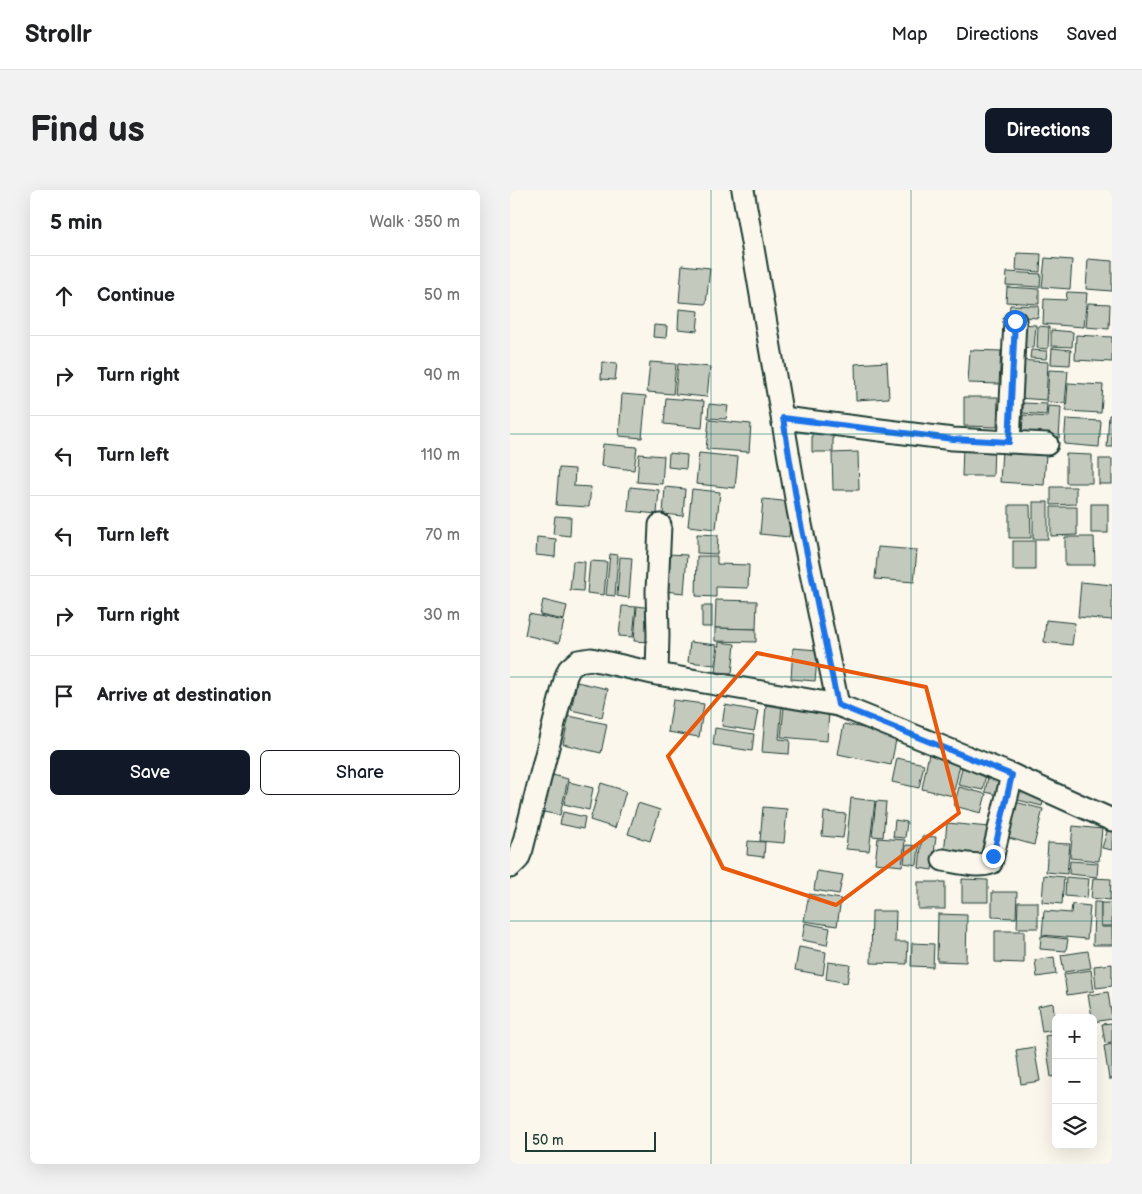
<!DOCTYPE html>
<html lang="en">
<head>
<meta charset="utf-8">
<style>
  :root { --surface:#fff; --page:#f2f2f2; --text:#202124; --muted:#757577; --line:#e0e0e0; --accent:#111827 }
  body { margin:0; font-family:"Balsamiq Sans",sans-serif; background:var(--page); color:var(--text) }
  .controls { position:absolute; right:15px; bottom:15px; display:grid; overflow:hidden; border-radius:8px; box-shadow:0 5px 20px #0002 }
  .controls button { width:45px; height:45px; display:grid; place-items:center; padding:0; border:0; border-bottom:1px solid var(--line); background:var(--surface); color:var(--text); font:25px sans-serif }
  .scale { position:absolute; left:15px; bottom:12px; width:131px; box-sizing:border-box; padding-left:5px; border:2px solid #1f3d34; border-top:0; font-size:14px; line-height:18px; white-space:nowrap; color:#1f3d34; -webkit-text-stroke:4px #fbf7ec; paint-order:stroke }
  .stop { position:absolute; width:15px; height:15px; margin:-11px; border:4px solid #1a73e8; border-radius:50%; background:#fff }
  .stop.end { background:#1a73e8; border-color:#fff; box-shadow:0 1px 5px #0008 }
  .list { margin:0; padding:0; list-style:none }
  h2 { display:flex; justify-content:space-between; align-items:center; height:65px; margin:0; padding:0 20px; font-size:21px }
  h2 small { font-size:16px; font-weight:400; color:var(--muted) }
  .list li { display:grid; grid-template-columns:32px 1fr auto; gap:15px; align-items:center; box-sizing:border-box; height:80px; padding:0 20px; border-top:1px solid var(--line) }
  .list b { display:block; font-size:19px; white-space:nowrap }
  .list em { font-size:16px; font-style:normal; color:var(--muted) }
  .actions { display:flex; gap:10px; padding:15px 20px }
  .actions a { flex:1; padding:11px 0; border:1px solid var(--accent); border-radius:8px; text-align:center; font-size:18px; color:var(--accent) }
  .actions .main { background:var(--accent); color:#fff }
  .icon { flex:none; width:28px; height:28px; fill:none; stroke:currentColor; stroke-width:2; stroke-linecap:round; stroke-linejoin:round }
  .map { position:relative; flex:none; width:602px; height:974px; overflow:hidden; border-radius:8px }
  header { display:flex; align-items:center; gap:30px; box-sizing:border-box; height:70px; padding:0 25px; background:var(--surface); border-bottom:1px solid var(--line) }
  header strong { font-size:24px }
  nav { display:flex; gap:28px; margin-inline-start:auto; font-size:18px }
  .intro { display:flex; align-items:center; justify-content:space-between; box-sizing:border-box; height:120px; padding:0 30px }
  h1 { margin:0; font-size:35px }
  .button { padding:12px 22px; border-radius:8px; background:var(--accent); color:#fff; font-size:18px; font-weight:700 }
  main { display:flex; gap:30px; padding:0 30px }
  aside { flex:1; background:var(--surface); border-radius:8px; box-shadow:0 5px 20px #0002 }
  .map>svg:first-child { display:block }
</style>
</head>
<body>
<header>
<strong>Strollr</strong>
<nav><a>Map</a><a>Directions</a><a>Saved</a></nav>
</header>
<div class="intro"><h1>Find us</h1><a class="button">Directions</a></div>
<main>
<aside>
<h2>5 min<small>Walk · 350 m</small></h2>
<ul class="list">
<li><svg class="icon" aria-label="ahead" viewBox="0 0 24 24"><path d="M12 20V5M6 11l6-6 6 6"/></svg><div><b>Continue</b></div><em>50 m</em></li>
<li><svg class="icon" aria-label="right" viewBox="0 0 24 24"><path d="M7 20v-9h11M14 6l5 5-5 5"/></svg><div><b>Turn right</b></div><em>90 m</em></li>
<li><svg class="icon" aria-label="left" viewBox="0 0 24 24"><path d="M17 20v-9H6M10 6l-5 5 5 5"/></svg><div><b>Turn left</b></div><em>110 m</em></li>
<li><svg class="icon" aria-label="left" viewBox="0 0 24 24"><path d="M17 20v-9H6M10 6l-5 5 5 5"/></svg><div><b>Turn left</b></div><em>70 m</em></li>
<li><svg class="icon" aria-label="right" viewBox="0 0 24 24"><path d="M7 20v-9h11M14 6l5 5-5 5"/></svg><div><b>Turn right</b></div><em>30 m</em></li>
<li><svg class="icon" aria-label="arrive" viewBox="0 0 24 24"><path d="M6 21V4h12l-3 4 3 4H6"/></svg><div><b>Arrive at destination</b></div></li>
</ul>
<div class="actions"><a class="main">Save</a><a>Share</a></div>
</aside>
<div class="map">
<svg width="602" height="974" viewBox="0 0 602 974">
  <rect width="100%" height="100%" fill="#fbf7ec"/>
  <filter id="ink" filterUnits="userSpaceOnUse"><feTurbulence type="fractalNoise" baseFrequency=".02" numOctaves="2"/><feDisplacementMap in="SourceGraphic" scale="10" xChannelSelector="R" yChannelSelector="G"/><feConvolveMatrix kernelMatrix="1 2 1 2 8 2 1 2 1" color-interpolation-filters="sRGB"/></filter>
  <g filter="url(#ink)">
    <!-- building -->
    <g fill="#c4c9be" stroke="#1f3d34">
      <polygon points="507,63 531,64 530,82 506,80"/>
      <polygon points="535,68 562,70 560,99 532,97"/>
      <polygon points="578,69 602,71 602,101 576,99"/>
      <polygon points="172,75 200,78 196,114 169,112"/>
      <polygon points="497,82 531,84 530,97 496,95"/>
      <polygon points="497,97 529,99 529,114 496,112"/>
      <polygon points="557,102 577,103 574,137 533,134 534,109 556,110"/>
      <polygon points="578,113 600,114 599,139 576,137"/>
      <polygon points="500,115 529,116 528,128 499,126"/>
      <polygon points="169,119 189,121 187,141 168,139"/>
      <polygon points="507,134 526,135 524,158 506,157"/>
      <polygon points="144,135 157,136 156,148 143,147"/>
      <polygon points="528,136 539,137 538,159 527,158"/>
      <polygon points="541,140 563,142 562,157 541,156"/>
      <polygon points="566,145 602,147 602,172 565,170"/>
      <polygon points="542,158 561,160 560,175 541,174"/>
      <polygon points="460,160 491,161 489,194 458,193"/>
      <polygon points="521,160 537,161 536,169 520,168"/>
      <polygon points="509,170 538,172 536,210 507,208"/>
      <polygon points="92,172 107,173 105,190 91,189"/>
      <polygon points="140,172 166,174 163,204 137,202"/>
      <polygon points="377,172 379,208 346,210 345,174"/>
      <polygon points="168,174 200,177 197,207 165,204"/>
      <polygon points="539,180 558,181 555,213 537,212"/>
      <polygon points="558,193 593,195 591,223 556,221"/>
      <polygon points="112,204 136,206 132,248 109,246"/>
      <polygon points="454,207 488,207 487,237 454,236"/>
      <polygon points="156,208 194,211 192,238 154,234"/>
      <polygon points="513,213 537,214 536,225 513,223"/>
      <polygon points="199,214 218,216 216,229 198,228"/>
      <polygon points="538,216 551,217 549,248 512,246 513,225 537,227"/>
      <polygon points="599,225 602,225 602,257 597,257"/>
      <polygon points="556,229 591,231 589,257 554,254"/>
      <polygon points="199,230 241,234 239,262 196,259"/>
      <polygon points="323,235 323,262 302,262 302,236"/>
      <polygon points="93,254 127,257 124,280 91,276"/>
      <polygon points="453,254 484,255 483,286 452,286"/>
      <polygon points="492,260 536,263 534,295 490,292"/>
      <polygon points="348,262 349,300 323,300 322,263"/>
      <polygon points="159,263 177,265 176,279 158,277"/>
      <polygon points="189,263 228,267 225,298 186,294"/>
      <polygon points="129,264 154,266 152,294 127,292"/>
      <polygon points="556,264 582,265 582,293 556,293"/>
      <rect x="589" y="269" width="13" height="25"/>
      <polygon points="49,278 65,279 64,296 81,297 79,317 46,315"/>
      <polygon points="120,297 149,300 147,324 118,321"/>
      <polygon points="155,297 175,299 173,326 153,324"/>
      <polygon points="541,297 566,297 566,314 541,315"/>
      <polygon points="182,299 210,302 206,339 178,336"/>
      <polygon points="253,309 282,312 279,347 250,344"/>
      <rect x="523" y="312" width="15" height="37"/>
      <rect x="581" y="314" width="17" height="29"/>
      <polygon points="499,315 520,315 521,348 499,348"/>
      <polygon points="541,317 567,317 567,345 541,346"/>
      <polygon points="45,326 61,327 60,346 43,344"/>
      <polygon points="187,344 208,345 207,364 187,363"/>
      <polygon points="27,347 46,349 45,367 26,365"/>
      <polygon points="555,347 584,347 585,375 555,375"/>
      <rect x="503" y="351" width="22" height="29"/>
      <polygon points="368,357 407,360 404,392 365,389"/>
      <polygon points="100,364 108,365 105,406 96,405"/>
      <polygon points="157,364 177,365 174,403 154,401"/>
      <polygon points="187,366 207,366 207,374 239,375 238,398 206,397 206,407 186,406"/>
      <polygon points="110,367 122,368 119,408 107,406"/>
      <polygon points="63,371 75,372 73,401 60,400"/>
      <polygon points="80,371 97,372 94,405 77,403"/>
      <polygon points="571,392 602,395 602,430 568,427"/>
      <polygon points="33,410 57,416 54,430 30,425"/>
      <polygon points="206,410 247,411 246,439 205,438"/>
      <polygon points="112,416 126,417 123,447 109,446"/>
      <polygon points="127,416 141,418 138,452 124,451"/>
      <rect x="192" y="416" width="10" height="21"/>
      <polygon points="19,424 54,431 49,453 15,445"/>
      <polygon points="536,430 565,433 562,455 534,452"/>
      <polygon points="205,438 246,439 246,452 205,451"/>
      <polygon points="180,452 207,455 205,475 178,472"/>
      <polygon points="209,452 225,454 222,483 206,482"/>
      <polygon points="283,458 308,460 305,491 281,489"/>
      <polygon points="67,492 98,499 92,527 61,520"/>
      <polygon points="163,510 194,514 189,547 158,542"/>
      <polygon points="215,515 248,521 244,541 212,536"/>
      <polygon points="256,515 272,516 269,549 280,550 279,564 252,562"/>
      <polygon points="274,517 319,521 317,551 271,547"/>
      <polygon points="59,526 97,534 91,563 53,554"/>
      <polygon points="334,534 387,545 381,575 328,564"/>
      <polygon points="205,538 244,544 242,561 203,555"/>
      <polygon points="419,563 451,570 443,606 412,599"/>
      <polygon points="387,568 414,574 409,598 382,592"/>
      <polygon points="452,578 476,583 473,600 448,595"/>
      <polygon points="35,583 58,589 50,625 27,621"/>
      <polygon points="478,587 497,591 494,606 475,602"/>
      <polygon points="59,592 83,598 79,620 54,614"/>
      <polygon points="91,593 116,601 105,638 80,630"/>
      <polygon points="504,593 536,602 532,616 500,608"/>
      <polygon points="449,597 476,604 471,623 444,616"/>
      <polygon points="341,608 365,611 359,661 336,659"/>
      <polygon points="366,611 376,612 373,647 362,646"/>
      <polygon points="501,611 533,619 524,655 492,646"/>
      <polygon points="128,613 150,620 140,651 118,644"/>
      <polygon points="253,617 277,619 274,653 250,651"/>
      <polygon points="53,622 75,627 73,639 50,634"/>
      <polygon points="314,622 336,624 333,648 312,646"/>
      <polygon points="385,630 397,632 395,648 383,647"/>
      <polygon points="437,633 479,637 476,668 434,664"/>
      <polygon points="599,635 602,636 602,660 592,658"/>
      <polygon points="563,636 592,639 589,671 560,668"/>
      <polygon points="412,646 426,647 422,680 409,678"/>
      <polygon points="368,648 395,650 392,676 365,673"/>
      <polygon points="238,651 255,652 254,667 237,665"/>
      <polygon points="538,653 560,654 557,684 536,682"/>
      <polygon points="396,655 409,656 407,675 394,673"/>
      <polygon points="560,671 588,673 587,687 559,684"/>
      <polygon points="307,681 333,685 329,704 304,700"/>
      <polygon points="534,685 554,687 552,714 532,712"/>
      <polygon points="556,687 579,689 577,708 555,706"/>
      <polygon points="583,688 601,689 600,710 581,708"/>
      <polygon points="452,689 478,690 478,712 452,712"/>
      <rect x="408" y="692" width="27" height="27"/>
      <polygon points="482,702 507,702 506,728 482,727"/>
      <polygon points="299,704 331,709 327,736 294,731"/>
      <polygon points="508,712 528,712 528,738 507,738"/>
      <polygon points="584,712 591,712 591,737 602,737 602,755 583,755"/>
      <rect x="591" y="713" width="11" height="23"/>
      <polygon points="562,714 580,716 577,749 532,745 534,721 561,723"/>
      <polygon points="362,721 386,721 385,752 398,752 397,774 361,773"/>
      <polygon points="428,724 457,725 456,772 427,771"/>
      <polygon points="295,733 320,738 317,755 292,750"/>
      <polygon points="485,741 514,741 514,773 485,772"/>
      <polygon points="531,746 558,749 556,761 530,759"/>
      <polygon points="402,753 424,754 423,777 401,776"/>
      <polygon points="289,757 316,762 313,785 285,780"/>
      <polygon points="578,761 581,778 554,782 551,765"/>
      <polygon points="544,767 546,784 527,787 525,770"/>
      <polygon points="318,772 340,775 337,793 316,789"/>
      <polygon points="602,774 602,796 586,798 584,776"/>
      <polygon points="581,780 584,801 557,805 554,784"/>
      <polygon points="598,802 602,829 583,832 578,805"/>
      <polygon points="543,813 546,840 532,842 528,816"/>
      <polygon points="602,833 602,852 595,853 592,834"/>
      <polygon points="546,844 546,886 541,887 535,846"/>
      <polygon points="602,854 602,889 599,889 594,856"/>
      <polygon points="524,857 530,891 511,894 506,860"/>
    </g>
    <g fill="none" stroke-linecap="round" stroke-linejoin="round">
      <!-- street casing -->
      <g stroke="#1f3d34" stroke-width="25">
        <g id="street">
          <polyline points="233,0 288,320 328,515"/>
          <polyline points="273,228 443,249 537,254"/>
          <polyline points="499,252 505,131"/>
          <polyline points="147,484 148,445 147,401 150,335"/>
          <path d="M433,670C447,672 467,678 481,673L502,585"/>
          <polyline points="0,677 8,669 12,659 56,486 59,479 68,471 81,469 147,484 328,515 502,585 602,630"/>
        </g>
      </g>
      <!-- street -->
      <use href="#street" stroke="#fbf7ec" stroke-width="21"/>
    </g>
  </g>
  <g fill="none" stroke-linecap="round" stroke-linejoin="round" filter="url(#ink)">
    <!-- route -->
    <polyline stroke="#1a73e8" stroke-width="6" points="483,666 502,585 328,515 288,320 273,228 443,249 499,252 505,131"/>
  </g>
  <!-- marked area -->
  <path fill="none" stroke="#e8590c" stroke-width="4" stroke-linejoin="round" d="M247,463L416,497L449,623L326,715L213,678L158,566Z"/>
  <!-- grid -->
  <path fill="none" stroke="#0f766e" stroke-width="1" stroke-opacity="0.55" d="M201,0V974M401,0V974M0,244H602M0,487H602M0,731H602"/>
</svg>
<div class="controls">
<button>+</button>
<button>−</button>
<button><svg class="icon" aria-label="layers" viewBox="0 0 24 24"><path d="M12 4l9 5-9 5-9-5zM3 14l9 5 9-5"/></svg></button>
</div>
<div class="scale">50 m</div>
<div class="stop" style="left:505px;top:131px"></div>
<div class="stop end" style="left:483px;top:666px"></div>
</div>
</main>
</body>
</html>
